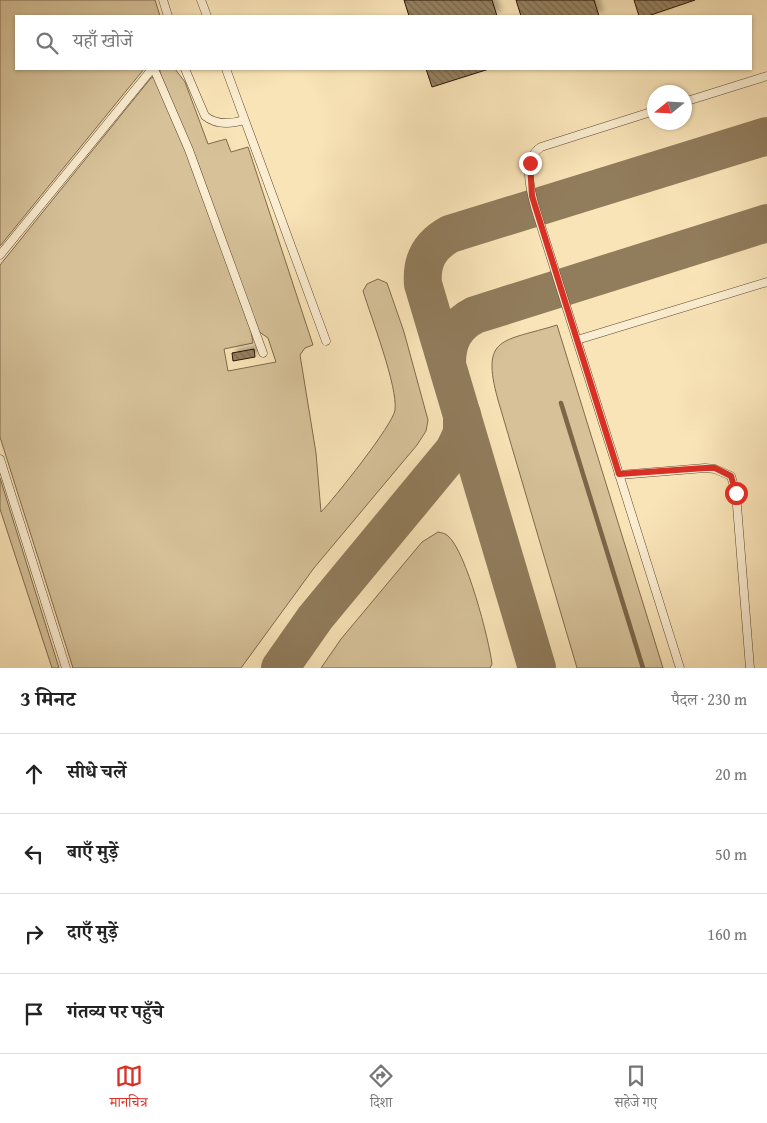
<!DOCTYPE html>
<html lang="hi">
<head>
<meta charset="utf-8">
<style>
  :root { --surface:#fff; --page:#f6f6f6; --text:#222; --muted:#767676; --line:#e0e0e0; --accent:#d93025 }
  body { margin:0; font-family:"Gentium Book Plus","Noto Serif Devanagari",serif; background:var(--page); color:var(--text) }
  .compass { position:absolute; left:647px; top:85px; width:45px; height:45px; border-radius:50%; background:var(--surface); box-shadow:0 1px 4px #0004; rotate:252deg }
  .stop { position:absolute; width:15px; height:15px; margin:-11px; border:4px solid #d93025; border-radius:50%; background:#fff }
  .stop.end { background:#d93025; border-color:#fff; box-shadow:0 1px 5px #0008 }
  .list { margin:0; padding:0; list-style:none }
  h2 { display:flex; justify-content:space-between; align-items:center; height:65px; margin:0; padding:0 20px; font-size:21px }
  h2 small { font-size:16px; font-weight:400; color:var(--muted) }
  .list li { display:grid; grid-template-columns:32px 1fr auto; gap:15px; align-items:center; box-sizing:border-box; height:80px; padding:0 20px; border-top:1px solid var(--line) }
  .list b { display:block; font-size:19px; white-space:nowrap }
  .list em { font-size:16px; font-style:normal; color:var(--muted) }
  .icon { flex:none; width:28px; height:28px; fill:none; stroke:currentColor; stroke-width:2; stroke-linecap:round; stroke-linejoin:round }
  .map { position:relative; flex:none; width:767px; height:668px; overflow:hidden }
  .search { position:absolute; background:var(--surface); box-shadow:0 1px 4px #0004; left:15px; right:15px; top:15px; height:55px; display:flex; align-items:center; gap:12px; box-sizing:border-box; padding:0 18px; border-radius:0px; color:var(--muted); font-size:19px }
  .sheet { height:385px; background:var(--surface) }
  nav { display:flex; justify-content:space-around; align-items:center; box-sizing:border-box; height:70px; border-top:1px solid var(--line); background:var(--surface); font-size:14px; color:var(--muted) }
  nav a { display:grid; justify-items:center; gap:2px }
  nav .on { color:var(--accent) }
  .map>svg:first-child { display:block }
</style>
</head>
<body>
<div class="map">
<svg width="767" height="668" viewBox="0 0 767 668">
  <defs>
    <pattern id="building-back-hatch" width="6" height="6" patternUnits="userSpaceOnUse" patternTransform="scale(1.25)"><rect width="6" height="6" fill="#958060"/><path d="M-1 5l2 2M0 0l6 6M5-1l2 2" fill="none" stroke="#7a684d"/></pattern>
    <filter id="shadow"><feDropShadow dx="4.5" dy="-4.5" stdDeviation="2.5" flood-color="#0004"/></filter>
  </defs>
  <rect width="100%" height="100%" fill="#f9e4b8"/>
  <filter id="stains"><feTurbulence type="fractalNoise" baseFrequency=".004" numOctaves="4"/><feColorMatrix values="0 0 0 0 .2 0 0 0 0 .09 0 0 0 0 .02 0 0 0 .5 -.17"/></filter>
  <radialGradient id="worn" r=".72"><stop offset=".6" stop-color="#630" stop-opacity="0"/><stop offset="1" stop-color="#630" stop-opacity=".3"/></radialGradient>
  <!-- green -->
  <g fill="#d6c199" stroke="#806a4c">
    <polygon points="0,0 155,0 160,16 16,16 16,69 144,69 0,246"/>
    <path d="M160,69H175L185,82L208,144L226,139L231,152L248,147L313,345L305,348L300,355L316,453L321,512C333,500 393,425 395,410C398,387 371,317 363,291L367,284L378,279L387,283L404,332L428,420L426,431L417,445L314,568L241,668H73L0,437V265L151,78L154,77L192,166L251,331L253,343L224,349L228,371L276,362L268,338L258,331L198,164L160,73Z"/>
    <path d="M557,325L663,668H577L498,400C480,335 503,342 557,325Z"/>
    <polygon points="0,478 59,668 52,668 0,509"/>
    <path d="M438,532C442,533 445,533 448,536C466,551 489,639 492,664L490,668H321L341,639L422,542Z"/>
  </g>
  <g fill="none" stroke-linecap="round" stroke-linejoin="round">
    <!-- stream -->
    <polyline stroke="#7b6649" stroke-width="4.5" points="561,403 643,668"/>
    <!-- taxiway -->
    <g stroke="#917c5c" stroke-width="38">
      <path d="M447,363C447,341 455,325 475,315L767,223"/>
      <polyline points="280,668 315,618 454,450 462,433 462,415"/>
      <path d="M537,668L423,284C421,261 430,245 450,234L767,136"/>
    </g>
  </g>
  <!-- building -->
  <g fill="url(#building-back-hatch)" stroke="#291400" filter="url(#shadow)">
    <polygon points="404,0 492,0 497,16 409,16"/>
    <polygon points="516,0 594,0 599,16 521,16"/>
    <polygon points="634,0 695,0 648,16 639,16"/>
    <polygon points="426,69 489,69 432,87"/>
    <polygon points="254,349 255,357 233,361 232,353"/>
  </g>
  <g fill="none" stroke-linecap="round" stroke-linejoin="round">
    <!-- lane casing -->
    <g stroke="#5d482e" stroke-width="9">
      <g id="lane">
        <polyline points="163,0 168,16"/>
        <polyline points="201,0 207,16"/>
        <polyline points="154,69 189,150 263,353"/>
        <path d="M185,69L205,116C216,125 231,124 244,120"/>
        <polyline points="226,69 326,341"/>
        <polyline points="684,102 767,76"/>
        <path d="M654,111L541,147C522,159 530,189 535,207L680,668"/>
        <polyline points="0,255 152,69"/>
        <polyline points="577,340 767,282"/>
        <polyline points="0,459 66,668"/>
        <polyline points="619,475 705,468 715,469 731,476 736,493 750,668"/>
      </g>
    </g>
    <!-- lane -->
    <use href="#lane" stroke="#fbedd1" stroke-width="8"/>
  </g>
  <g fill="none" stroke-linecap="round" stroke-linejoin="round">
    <!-- route -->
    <polyline stroke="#d93025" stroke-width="6" points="530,163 532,196 619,474 705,468 715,468 731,476 736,493"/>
  </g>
  <rect width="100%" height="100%" filter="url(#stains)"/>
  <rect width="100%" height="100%" fill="url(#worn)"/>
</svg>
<svg class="compass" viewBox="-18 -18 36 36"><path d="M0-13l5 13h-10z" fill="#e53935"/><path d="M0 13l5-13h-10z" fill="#767676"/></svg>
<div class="stop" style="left:736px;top:493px"></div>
<div class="stop end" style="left:530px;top:163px"></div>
<div class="search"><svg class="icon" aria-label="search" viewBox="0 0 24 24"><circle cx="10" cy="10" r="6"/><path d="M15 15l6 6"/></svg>यहाँ खोजें</div>
</div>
<section class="sheet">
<h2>3 मिनट<small>पैदल · 230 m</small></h2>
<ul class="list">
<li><svg class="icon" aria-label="ahead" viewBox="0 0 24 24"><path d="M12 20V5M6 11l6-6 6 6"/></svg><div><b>सीधे चलें</b></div><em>20 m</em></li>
<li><svg class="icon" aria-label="left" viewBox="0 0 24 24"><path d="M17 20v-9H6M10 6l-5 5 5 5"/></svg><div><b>बाएँ मुड़ें</b></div><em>50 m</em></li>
<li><svg class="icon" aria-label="right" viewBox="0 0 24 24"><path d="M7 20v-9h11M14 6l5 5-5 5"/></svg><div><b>दाएँ मुड़ें</b></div><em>160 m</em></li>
<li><svg class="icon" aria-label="arrive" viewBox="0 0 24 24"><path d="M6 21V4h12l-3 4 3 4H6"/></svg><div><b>गंतव्य पर पहुँचे</b></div></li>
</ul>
</section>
<nav>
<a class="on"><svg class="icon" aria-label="map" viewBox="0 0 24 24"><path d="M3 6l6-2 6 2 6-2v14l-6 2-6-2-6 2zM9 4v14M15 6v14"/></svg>मानचित्र</a>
<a><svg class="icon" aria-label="directions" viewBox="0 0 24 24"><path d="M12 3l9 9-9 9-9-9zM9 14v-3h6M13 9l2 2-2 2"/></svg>दिशा</a>
<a><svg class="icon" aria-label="saved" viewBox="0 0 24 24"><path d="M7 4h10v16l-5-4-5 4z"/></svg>सहेजे गए</a>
</nav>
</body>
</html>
